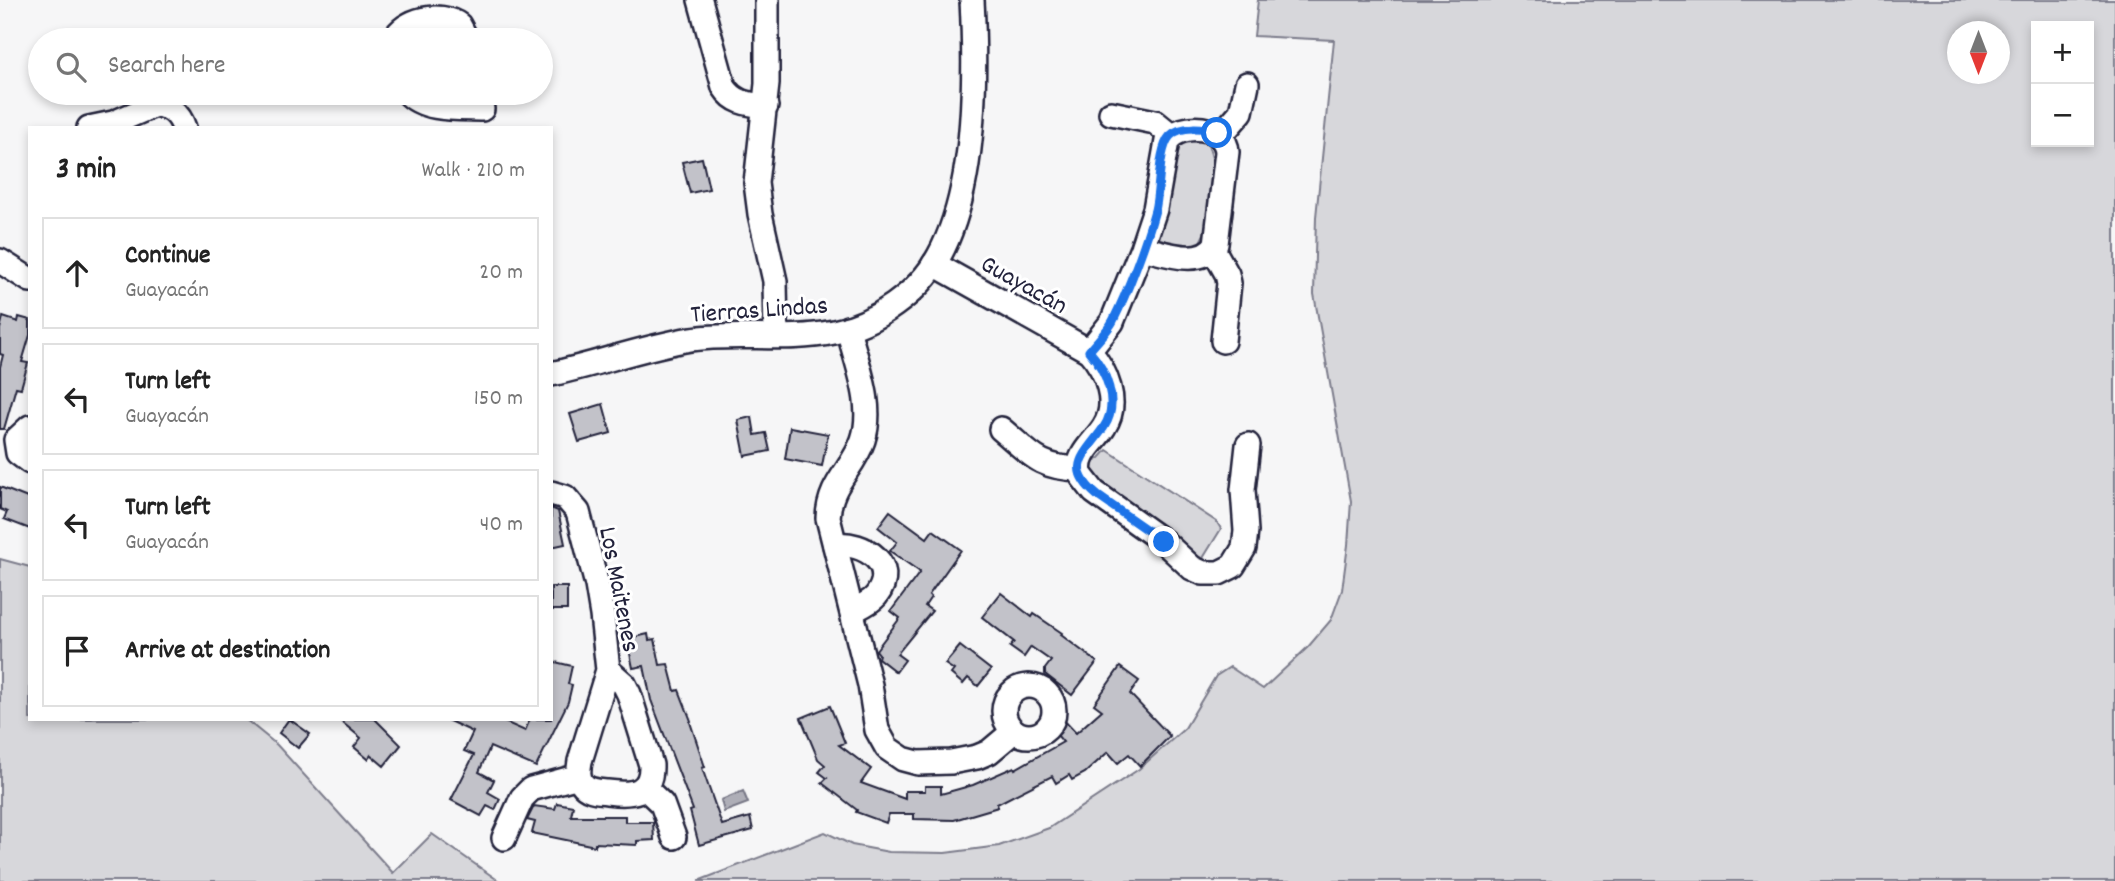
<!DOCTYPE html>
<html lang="en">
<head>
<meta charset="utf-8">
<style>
  :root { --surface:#fff; --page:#f2f2f2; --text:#222; --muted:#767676; --line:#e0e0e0 }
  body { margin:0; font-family:Dekko,sans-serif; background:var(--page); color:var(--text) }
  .controls { position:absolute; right:21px; top:21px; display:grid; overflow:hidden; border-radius:0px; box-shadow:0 4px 10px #0003 }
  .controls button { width:63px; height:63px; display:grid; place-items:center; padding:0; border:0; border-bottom:2px solid var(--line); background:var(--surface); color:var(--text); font:35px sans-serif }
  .compass { position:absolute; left:1947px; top:21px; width:63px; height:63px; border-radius:50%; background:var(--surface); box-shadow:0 4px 10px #0003; rotate:180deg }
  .stop { position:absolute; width:21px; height:21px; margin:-16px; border:5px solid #1a73e8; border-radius:50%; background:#fff }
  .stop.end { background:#1a73e8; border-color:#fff; box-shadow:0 2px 7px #0008 }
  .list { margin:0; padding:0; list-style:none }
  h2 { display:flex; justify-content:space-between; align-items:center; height:91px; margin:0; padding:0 28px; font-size:30px }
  h2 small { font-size:23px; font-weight:400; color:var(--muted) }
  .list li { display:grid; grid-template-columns:46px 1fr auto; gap:21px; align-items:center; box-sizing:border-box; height:112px; margin:0 14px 14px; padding:0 14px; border:2px solid var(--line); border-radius:0px }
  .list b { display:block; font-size:26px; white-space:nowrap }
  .list p { margin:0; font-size:23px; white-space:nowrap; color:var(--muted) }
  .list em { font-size:23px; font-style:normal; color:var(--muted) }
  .icon { flex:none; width:38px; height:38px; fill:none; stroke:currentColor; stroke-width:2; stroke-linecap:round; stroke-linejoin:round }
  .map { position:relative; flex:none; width:2115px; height:881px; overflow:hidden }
  .search { position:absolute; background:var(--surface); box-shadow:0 4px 10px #0003; left:28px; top:28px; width:525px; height:77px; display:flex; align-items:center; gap:18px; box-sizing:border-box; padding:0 24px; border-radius:38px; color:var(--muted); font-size:26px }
  .panel { position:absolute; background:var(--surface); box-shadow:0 4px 10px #0003; left:28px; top:126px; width:525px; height:595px; border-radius:0px }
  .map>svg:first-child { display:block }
</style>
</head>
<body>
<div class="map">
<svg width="2115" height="881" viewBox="0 0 2115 881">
  <rect width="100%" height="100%" fill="#f6f6f7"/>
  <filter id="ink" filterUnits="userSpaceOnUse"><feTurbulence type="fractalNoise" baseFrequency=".0143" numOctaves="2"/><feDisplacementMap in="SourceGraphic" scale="14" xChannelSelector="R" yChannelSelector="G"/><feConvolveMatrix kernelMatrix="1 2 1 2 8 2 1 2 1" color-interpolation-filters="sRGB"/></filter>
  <g filter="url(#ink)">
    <!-- green -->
    <g fill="#d7d7db" stroke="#7c7c8b" stroke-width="2" fill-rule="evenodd">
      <path d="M1258,0H2115V881H698L825,832L852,845L889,852L945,853L999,846L1049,828L1139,769L1185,728L1216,676L1230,667L1263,689L1308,647L1331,620L1342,590L1348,545L1351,501L1314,294L1316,217L1334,40L1254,36ZM2036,26H2089V142H2036ZM1958,32H2000V74H1958Z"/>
      <polygon points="1198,137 1208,144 1215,168 1214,214 1196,250 1156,240 1176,141"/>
      <polygon points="1107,450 1217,522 1221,529 1200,563 1093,481 1089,465 1100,458"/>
      <polygon points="0,559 30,567 30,719 245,719 277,745 393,873 432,834 499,881 0,881"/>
    </g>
    <!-- water -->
    <polygon fill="#aeaeb7" stroke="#767685" stroke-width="2" points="743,791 748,803 724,812 721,800"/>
    <!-- building -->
    <g fill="#c2c2c9" stroke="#22223b" stroke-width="2">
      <polygon points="702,158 709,189 690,193 682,162"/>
      <polygon points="3,317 18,322 19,317 30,320 30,335 22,362 28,363 21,388 16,387 4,429 0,429 0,367 3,355 0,354 0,329"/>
      <polygon points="603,404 611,433 579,442 570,414"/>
      <polygon points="752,417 755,435 766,433 770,451 745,456 738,420"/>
      <polygon points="790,427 828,434 822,466 785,459"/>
      <polygon points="0,487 30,499 30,529 4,519 7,512 0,509"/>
      <polygon points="551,508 558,511 565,544 551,547"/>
      <polygon points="890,511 927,538 933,530 961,550 929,595 931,597 925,606 932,611 897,654 905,660 896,672 878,658 879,654 876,650 900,618 891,611 920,572 890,551 897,542 878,527"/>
      <rect x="551" y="587" width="16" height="23"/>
      <polygon points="1001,593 1032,617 1034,614 1062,633 1061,635 1097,662 1072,695 1045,674 1045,669 1051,661 1031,647 1024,657 1010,647 1014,642 982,617"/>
      <polygon points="648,634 649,640 655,639 660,665 668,664 675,691 679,690 691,721 690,722 705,767 702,768 722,825 750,817 753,830 699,845 690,811 693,810 651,700 644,666 633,668 627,639"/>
      <polygon points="960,646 991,670 978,686 968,678 963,684 951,674 954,670 945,664"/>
      <polygon points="551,661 572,666 568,684 572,685 568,702 536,767 490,747 479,772 494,780 488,792 500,799 495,810 487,806 481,816 451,800 474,755 464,751 473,732 445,719 498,719 525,731 530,719 551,719"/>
      <polygon points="1120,667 1139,681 1130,694 1170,736 1140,766 1129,754 1118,763 1108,752 1085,773 1072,780 1069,775 1056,783 1052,776 997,804 998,807 954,820 914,819 914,814 889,814 886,823 856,812 857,810 822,783 827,778 819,772 825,765 818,759 801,718 830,706 845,743 839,745 871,769 861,783 905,799 905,791 925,791 925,786 941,786 941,794 973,785 1014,767 1015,769 1063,742 1051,728 1063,719 1076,733 1102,710 1094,704"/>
      <polygon points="289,719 310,734 298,748 279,733"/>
      <polygon points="338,719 375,719 401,745 384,766 371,755 368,759 354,747 361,738"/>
      <polygon points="557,803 573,806 571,816 625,816 625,822 653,822 654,840 637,841 637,845 595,843 595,846 532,833 535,822 527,820 534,806 555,809"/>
    </g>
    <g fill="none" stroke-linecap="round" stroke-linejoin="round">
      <!-- minor casing -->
      <g stroke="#22223b" stroke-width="28">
        <g id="minor">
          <path d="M700,0L724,87C734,103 748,104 766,106"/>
          <polyline points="767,0 767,84 756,183 760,214 775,281 776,336"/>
          <path d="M394,40C404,19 440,11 459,25L467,40"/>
          <path d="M408,93C424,111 460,108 482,109"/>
          <polyline points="1111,113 1155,122 1171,135"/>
          <path d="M89,128L113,123L155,105C170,106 179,113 184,128"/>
          <polyline points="1220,136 1241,112 1247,84"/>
          <polyline points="1213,249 1227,274 1229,283 1223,341"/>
          <polyline points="0,261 30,280"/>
          <path d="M934,264L1089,351C1106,370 1120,403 1104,427C1094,443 1076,454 1080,474L1094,492L1164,542L1192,568L1203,573H1219L1233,566L1244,548L1246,531L1243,490L1248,445"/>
          <path d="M848,328C856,363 875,404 863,440C853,470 829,483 828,518L870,685L877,730L887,748L903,759L918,763L951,762L977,757L989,752L1014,731"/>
          <path d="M1089,351L1112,322L1142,248L1155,209L1167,141C1181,121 1226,125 1227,152L1216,244C1201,268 1165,253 1142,248"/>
          <path d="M551,374C598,364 643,347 691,339C738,332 787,342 834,332C875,324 919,293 939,256C976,189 976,76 972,0"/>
          <polyline points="30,427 16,440 18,453 30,462"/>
          <path d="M1001,429C1031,454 1038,468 1079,469"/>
          <path d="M551,493L565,497L578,512L597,585L602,615L608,670L580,761C579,768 577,777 582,783C587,791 598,791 607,792C630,795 652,795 651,765L629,694L624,684L608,670"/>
          <path d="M835,545C864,541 900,565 876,596C870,603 860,607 852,611"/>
          <circle cx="1029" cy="711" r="25"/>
          <polyline points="644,787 662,804 674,837"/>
          <polyline points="504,838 522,798 531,789 579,776"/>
        </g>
      </g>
      <!-- minor -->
      <use href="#minor" stroke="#fff" stroke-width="23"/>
    </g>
  </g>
  <g fill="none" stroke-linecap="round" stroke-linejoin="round" filter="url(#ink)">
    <!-- route -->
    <path stroke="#1a73e8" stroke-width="9" d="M1164,542L1098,496C1063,467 1085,455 1104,427C1120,403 1106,370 1089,351C1097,341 1107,332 1113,321C1128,291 1146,243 1155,210C1160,191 1158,149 1170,136C1180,125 1205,127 1217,133"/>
  </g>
  <g text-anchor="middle" stroke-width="6" stroke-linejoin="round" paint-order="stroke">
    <!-- street labels -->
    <g font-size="26" fill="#22223b" stroke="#fff">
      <text transform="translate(1025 283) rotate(29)" y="9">Guayacán</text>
      <text transform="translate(759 308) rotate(-4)" y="9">Tierras Lindas</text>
      <text transform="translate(621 589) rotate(79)" y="9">Los Maitenes</text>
    </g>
  </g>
</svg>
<div class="controls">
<button>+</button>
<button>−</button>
</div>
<svg class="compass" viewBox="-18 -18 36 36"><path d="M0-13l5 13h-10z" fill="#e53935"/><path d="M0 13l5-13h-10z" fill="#767676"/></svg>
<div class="stop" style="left:1217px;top:133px"></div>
<div class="stop end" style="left:1164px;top:542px"></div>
<div class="search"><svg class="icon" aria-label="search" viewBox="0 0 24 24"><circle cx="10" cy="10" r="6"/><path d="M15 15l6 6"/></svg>Search here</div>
<section class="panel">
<h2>3 min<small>Walk · 210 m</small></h2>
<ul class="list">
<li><svg class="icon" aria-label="ahead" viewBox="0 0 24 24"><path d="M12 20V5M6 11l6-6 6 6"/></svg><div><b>Continue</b><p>Guayacán</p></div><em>20 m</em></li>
<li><svg class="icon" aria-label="left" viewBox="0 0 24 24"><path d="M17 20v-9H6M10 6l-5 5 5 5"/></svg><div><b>Turn left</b><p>Guayacán</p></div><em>150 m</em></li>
<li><svg class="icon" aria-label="left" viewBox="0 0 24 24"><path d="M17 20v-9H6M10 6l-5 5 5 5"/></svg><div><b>Turn left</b><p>Guayacán</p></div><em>40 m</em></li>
<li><svg class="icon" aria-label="arrive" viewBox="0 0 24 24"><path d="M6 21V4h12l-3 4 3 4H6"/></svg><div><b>Arrive at destination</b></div></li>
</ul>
</section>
</div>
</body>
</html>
